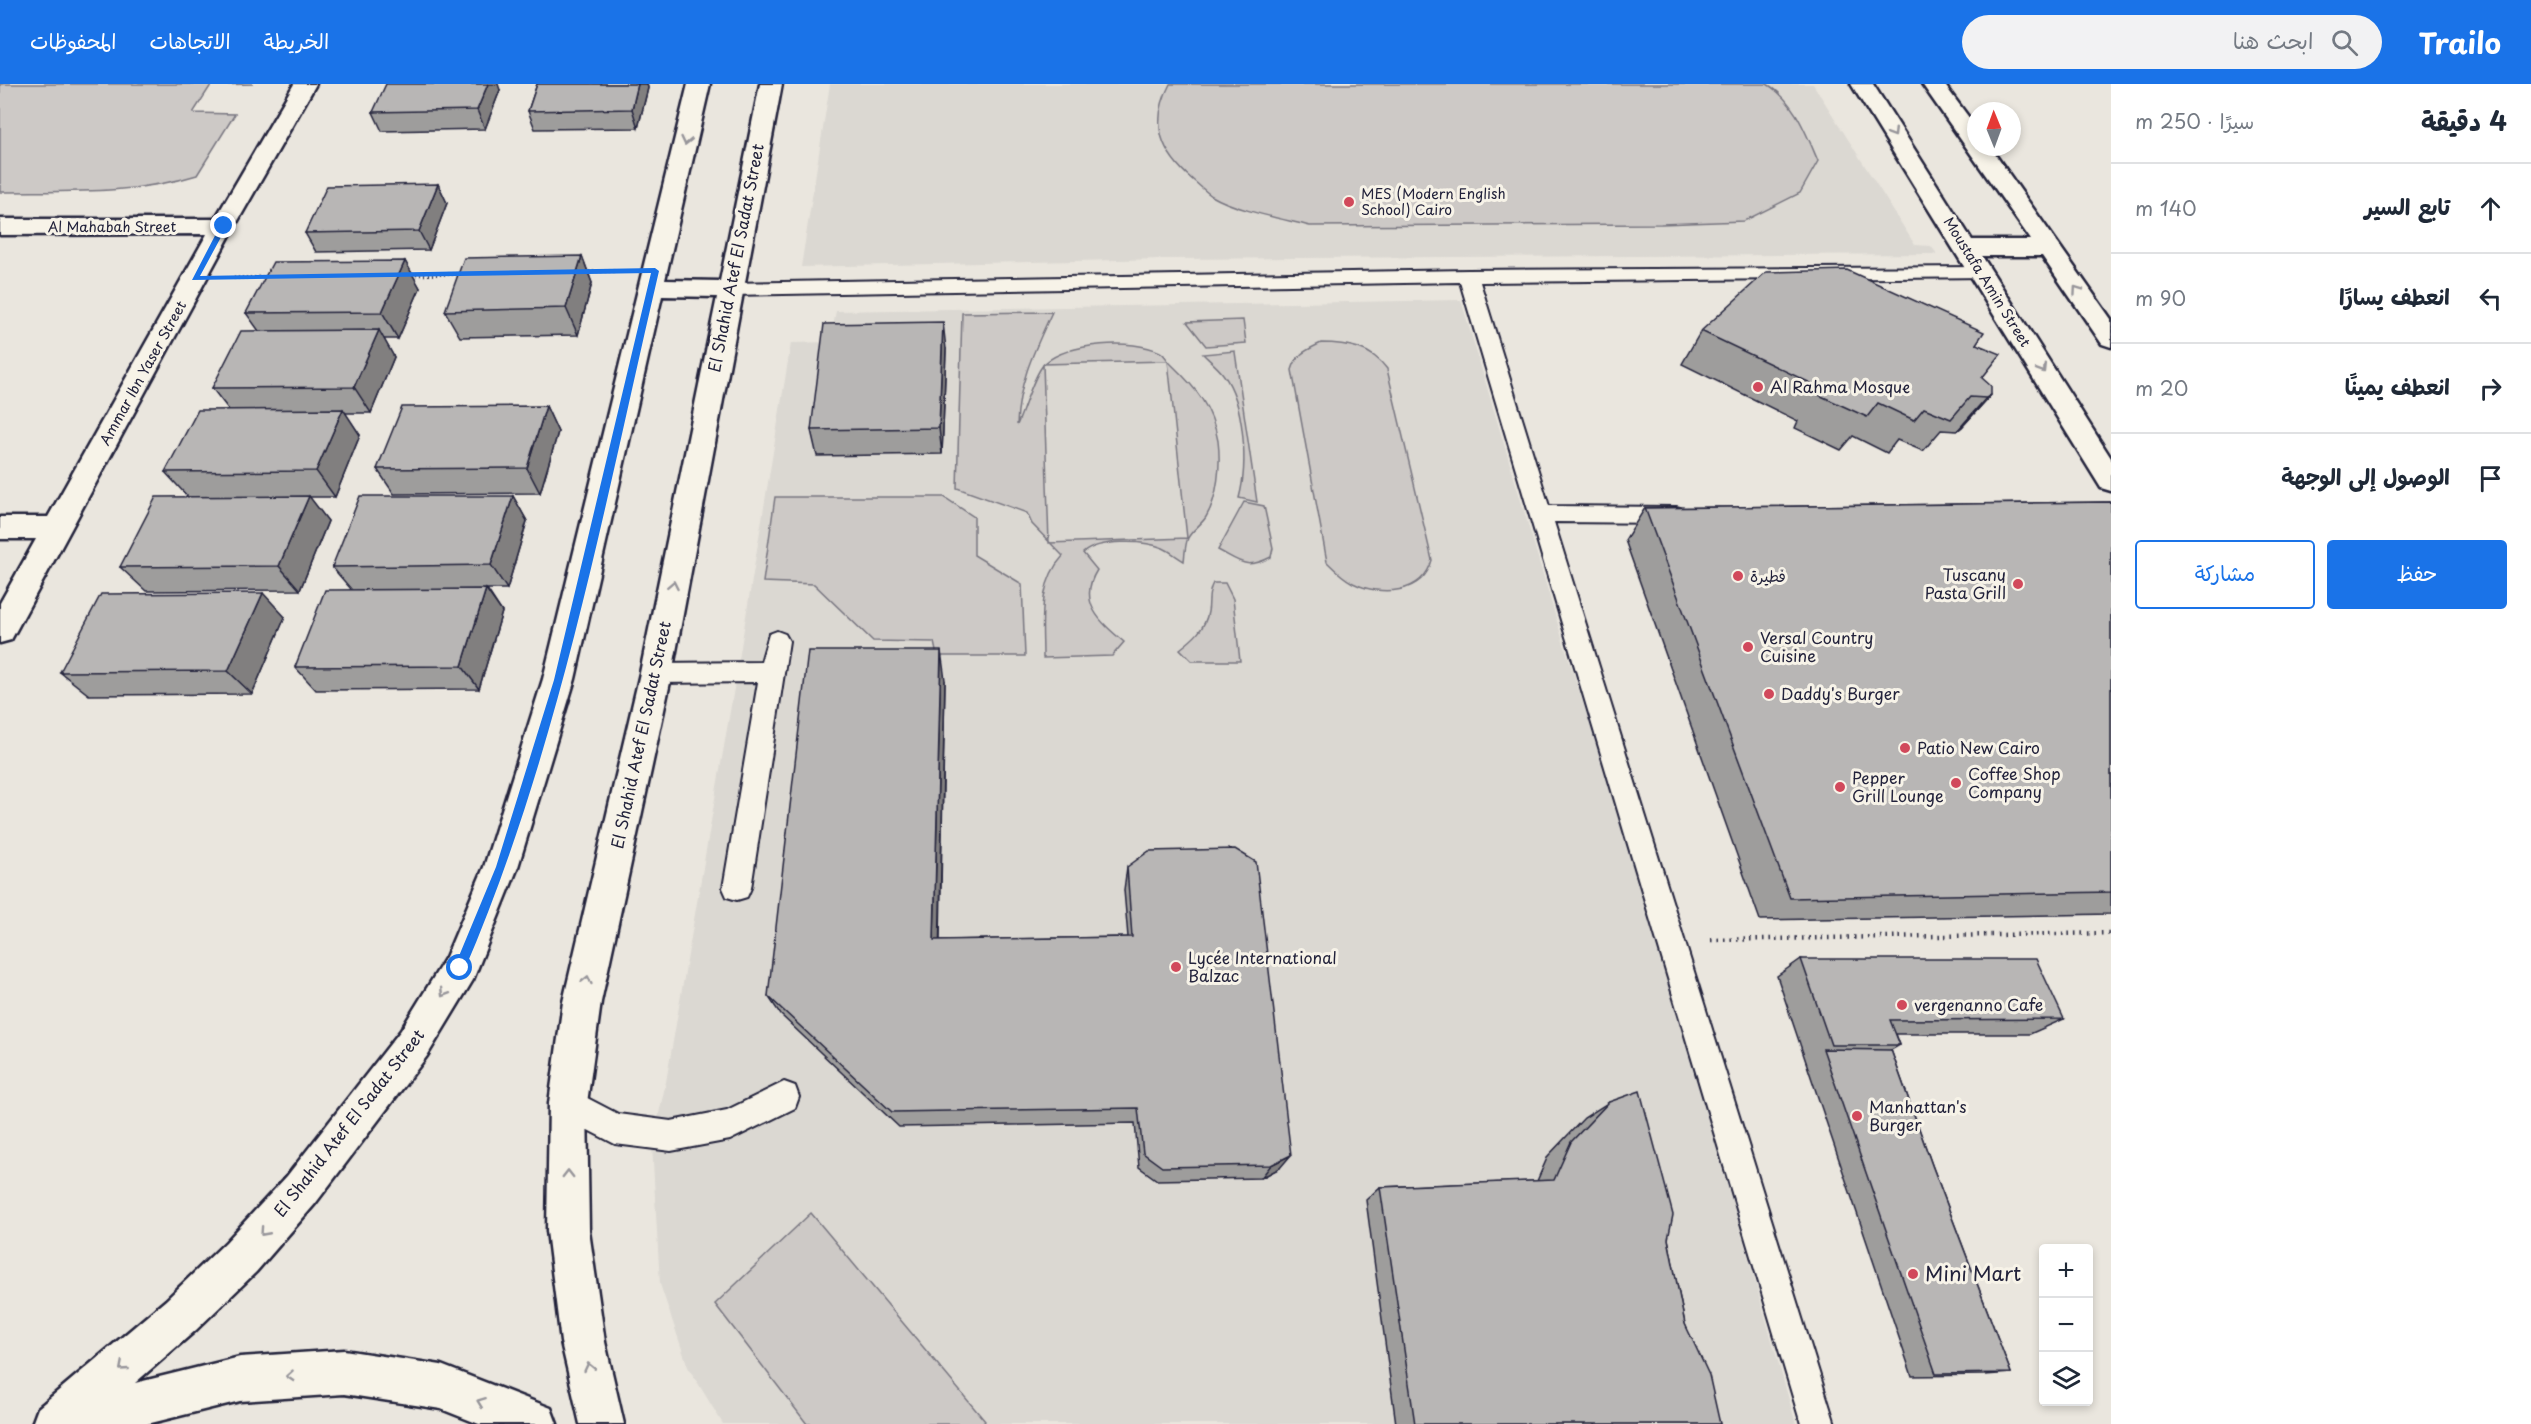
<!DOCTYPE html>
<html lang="ar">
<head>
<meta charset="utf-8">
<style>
  :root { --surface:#fff; --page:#f2f2f3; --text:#1f2937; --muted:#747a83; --line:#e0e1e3; --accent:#1a73e8 }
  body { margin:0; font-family:"Playpen Sans","Playpen Sans Arabic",sans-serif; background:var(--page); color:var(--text); direction:rtl }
  .controls { position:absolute; right:18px; bottom:18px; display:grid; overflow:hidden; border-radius:6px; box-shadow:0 3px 9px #0003 }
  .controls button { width:54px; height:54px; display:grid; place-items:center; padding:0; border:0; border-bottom:2px solid var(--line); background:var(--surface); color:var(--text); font:30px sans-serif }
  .compass { position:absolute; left:1967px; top:18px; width:54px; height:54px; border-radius:50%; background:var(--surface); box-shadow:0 3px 9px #0003; rotate:359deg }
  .stop { position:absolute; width:18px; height:18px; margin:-14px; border:4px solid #1a73e8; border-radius:50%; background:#fff }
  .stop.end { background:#1a73e8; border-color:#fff; box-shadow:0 2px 6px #0008 }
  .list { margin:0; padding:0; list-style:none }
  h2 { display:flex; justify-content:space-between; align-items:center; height:78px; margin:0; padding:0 24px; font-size:26px }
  h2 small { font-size:20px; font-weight:400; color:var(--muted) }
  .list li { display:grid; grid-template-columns:39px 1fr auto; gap:18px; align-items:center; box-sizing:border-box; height:90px; padding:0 24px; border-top:2px solid var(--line) }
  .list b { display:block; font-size:22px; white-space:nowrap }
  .list em { font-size:20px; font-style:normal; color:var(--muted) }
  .actions { display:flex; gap:12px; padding:18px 24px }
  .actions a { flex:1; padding:14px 0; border:2px solid var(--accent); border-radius:6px; text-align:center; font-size:21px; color:var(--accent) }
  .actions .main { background:var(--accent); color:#fff }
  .icon { flex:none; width:33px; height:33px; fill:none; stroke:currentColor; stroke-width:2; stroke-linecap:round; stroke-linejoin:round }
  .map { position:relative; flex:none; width:2111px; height:1340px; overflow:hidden; direction:ltr }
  header { display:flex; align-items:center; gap:36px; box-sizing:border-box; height:84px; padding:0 30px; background:var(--accent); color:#fff }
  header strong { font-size:28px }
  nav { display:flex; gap:33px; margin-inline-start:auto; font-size:21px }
  .search { width:420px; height:54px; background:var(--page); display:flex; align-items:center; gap:15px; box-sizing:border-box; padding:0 21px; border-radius:33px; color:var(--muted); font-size:22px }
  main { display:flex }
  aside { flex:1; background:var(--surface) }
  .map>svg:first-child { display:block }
</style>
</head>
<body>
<header>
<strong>Trailo</strong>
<div class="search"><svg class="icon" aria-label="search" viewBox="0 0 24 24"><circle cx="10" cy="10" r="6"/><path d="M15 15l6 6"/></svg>ابحث هنا</div>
<nav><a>الخريطة</a><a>الاتجاهات</a><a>المحفوظات</a></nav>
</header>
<main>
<aside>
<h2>4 دقيقة<small>سيرًا · 250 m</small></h2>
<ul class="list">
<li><svg class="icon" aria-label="ahead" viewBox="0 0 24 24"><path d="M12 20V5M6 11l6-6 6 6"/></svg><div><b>تابع السير</b></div><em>140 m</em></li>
<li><svg class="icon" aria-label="left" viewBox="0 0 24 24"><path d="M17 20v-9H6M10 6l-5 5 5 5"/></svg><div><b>انعطف يسارًا</b></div><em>90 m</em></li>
<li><svg class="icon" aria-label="right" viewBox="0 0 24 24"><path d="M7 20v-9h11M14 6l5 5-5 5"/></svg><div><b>انعطف يمينًا</b></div><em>20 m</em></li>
<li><svg class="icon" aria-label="arrive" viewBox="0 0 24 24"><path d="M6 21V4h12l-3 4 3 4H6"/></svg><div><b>الوصول إلى الوجهة</b></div></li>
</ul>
<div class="actions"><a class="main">حفظ</a><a>مشاركة</a></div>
</aside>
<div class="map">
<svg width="2111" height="1340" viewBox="0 0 2111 1340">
  <rect width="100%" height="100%" fill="#eae6de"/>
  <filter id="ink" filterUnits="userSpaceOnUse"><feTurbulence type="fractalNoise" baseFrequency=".0167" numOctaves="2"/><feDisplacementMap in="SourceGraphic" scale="12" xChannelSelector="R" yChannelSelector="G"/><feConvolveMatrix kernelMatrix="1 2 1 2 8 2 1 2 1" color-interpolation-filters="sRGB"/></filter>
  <g filter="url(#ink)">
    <!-- built -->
    <g fill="#dbd8d2">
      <polygon points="830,0 1813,0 1915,161 1931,162 1937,170 1163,175 801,183"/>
      <polygon points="1461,216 1563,557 1632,768 1796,1340 723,1340 688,1283 660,1200 652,1061 666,998 737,587 791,259 830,258 836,227"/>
    </g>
    <!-- green -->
    <g fill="#cdc9c6" stroke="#787680" stroke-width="1.5" fill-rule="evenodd">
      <path d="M0,0H253L211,1L193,29L235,30L197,91C133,111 66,107 0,108Z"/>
      <path d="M1170,0H1767C1794,16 1806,49 1818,77L1800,109L1744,137L1661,140L1310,142C1283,135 1235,126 1212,112C1206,108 1200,102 1194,97C1161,69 1149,40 1170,0Z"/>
      <path d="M1052,228C1035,265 1018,299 1017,341C1023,328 1035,287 1045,279C1069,259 1132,254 1160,268C1165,270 1167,277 1172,281C1196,304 1212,323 1218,357C1221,380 1218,413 1206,433C1201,441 1192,446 1188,454C1185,460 1185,470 1184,477C1177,473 1170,467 1163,464C1144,456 1099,455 1083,469L1097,486C1077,518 1100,538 1124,558L1112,572L1043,574C1043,538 1037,500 1063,472L1032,440L1027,429L957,404L962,229ZM1168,277L1187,454L1049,459L1043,280Z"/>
      <polygon points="1243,236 1246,259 1206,262 1187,238"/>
      <path d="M1321,259C1347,259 1371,263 1387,285L1432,476C1423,510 1381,513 1353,499C1343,494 1335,486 1327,478L1292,286C1297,269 1307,266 1321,259Z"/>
      <path d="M1235,267V268L1257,418L1239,414C1248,381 1245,319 1223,290C1218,283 1209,276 1203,270Z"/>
      <polygon points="775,413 944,413 974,433 974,471 1022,500 1025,572 937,572 934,558 873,557 814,500 763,498"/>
      <path d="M1244,418L1264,422L1273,464L1271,473C1246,486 1241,478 1218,466Z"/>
      <path d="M1213,499H1225L1233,515L1240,577H1192L1180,565C1193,555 1205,545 1208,528C1210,517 1207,510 1213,499Z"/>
      <polygon points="811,1129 985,1337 983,1340 807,1340 715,1220"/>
    </g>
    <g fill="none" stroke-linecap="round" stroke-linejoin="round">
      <!-- lane casing -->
      <g stroke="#22223b" stroke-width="4">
        <g id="lane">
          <polygon points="1982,183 1989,185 1992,189 1989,193 1480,198 1549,422 1676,423 1684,425 1687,431 1684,437 1676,439 1554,438 1835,1340 1801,1340 1460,198 730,211 723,209 720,205 723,201 730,199 1468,186"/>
          <polygon points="777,547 785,550 789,557 751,804 747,813 737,816 727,813 723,804 758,598 656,599 647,596 644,589 647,582 656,579 761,578 769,550"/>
          <polygon points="784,998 795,1002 799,1013 795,1024 730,1056 671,1067 615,1060 557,1030 553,1019 557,1008 568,1004 618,1030 671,1037 727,1026"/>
        </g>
      </g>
      <!-- street casing -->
      <g stroke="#22223b" stroke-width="5">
        <polygon id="street" points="294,0 316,0 235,142 11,556 0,559 0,519 36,455 0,455 0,433 48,433 207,150 0,151 0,135 215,135"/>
      </g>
      <!-- secondary casing -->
      <g stroke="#22223b" stroke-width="5">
        <g id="secondary">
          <polygon points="688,0 710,0 665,196 720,197 760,0 782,0 672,589 601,918 587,1019 589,1147 605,1258 624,1340 580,1340 561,1258 547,1147 549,1019 563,918 640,589 717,213 662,212 575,595 518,783 473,896 427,972 315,1120 256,1188 196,1246 135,1299 240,1273 344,1266 441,1281 551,1324 557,1340 479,1340 441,1325 344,1310 240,1317 147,1340 32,1340 38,1324 166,1216 226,1158 287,1092 401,946 446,873 484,783 543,595"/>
          <polygon points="1851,0 1873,0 1972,156 2031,156 1922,0 1944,0 1976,43 1976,63 1990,63 2111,235 2111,263 2102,260 2042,172 1982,172 2111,374 2111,407 2101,404"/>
        </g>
      </g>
      <!-- path-far1 -->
      <g stroke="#22223b" stroke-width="3" stroke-dasharray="1 3" stroke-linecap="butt">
        <polyline points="585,188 617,187"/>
        <polyline points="408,191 461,190"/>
        <polyline points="234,194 269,193"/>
      </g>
      <!-- path -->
      <polyline stroke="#22223b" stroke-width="4.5" stroke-dasharray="1.5 5" stroke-linecap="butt" points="1711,856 2111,849"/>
      <!-- lane -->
      <use href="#lane" fill="#f7f3e8" fill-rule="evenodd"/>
      <!-- street -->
      <use href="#street" fill="#f7f3e8" fill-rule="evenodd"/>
      <!-- secondary -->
      <use href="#secondary" fill="#f7f3e8" fill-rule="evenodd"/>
    </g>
    <!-- wall -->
    <g fill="#9e9d9c" stroke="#22223b" stroke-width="1.5">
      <polygon points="537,0 647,0 648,4 638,44 535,45 528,27"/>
      <polygon points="500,6 485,45 382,47 373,28"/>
      <polygon points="438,100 447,119 429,166 316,168 305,149"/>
      <polygon points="582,172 592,199 578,251 460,253 445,227"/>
      <polygon points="405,177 420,204 398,255 384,255 394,273 371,329 345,329 360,351 335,413 309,413 328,437 300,506 146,507 120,483 188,413 165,388 229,326 212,304 259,247 246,229"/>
      <polygon points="1701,247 1976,260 1982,294 1991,311 1962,343 1957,347 1941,346 1923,367 1897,356 1887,369 1853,352 1841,366 1795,344 1798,337 1682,280"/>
      <polygon points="946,265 942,370 817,372 811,346"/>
      <polygon points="546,322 558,348 540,409 394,410 377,385"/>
      <polygon points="513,412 527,437 507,505 487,505 502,528 479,605 316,606 295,583 351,505 332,483"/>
      <polygon points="2111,418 2111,830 1760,836 1625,456 1645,424"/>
      <polygon points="285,533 252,610 89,611 60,588"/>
      <polygon points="945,596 940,856 1128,853 1124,806 1127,783 1280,1084 1261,1094 1157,1096 1139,1083 1135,1039 899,1043 781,931 768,912"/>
      <polygon points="1801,875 2064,935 2030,950 1896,950 1900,961 1891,966 1932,1081 2011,1289 1985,1291 1912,1292 1777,892"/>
      <polygon points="1609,1018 1668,1155 1685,1240 1720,1340 1396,1340 1366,1116 1380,1103 1537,1097 1548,1072 1584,1034"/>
    </g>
    <!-- shaded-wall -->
    <g fill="#817f7f" stroke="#22223b" stroke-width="1.5">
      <polygon points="488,0 498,0 500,6 485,45 477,26"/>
      <polygon points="638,0 647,0 648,4 638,44 632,25"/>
      <polygon points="438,100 447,119 429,166 419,147"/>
      <polygon points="582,172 592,199 578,251 566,224"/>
      <polygon points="405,177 420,204 398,255 382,228"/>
      <polygon points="943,238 946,265 942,370 939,344"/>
      <polygon points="379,246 394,273 371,329 354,303"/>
      <polygon points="1991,311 1962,343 1957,347 1986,314"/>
      <polygon points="546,322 558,348 540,409 527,384"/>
      <polygon points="343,325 360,351 335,413 316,387"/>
      <polygon points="309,412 328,437 300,506 279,482"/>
      <polygon points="513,412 527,437 507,505 491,481"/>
      <polygon points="486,505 502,528 479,605 462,582"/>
      <polygon points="263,509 285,533 252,610 228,587"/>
      <polygon points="941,567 945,596 939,877 934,856"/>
      <polygon points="1291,1071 1280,1084 1261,1094 1271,1081"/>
    </g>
    <!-- building -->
    <g fill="#b8b6b5" stroke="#22223b" stroke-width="1.5">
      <polygon points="386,0 488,0 477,26 373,28"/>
      <polygon points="537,0 638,0 632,25 528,27"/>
      <polygon points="438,100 419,147 305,149 327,102"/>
      <polygon points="582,172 566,224 445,227 464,174"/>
      <polygon points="405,177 382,228 246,229 273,178"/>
      <polygon points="1847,186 1984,248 1976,260 2001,270 1982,294 1991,302 1991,311 1986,314 1970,313 1951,335 1924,324 1914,336 1878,319 1867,333 1819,311 1821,304 1701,247 1766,188"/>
      <polygon points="943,238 939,344 811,346 824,240"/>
      <polygon points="379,246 354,303 212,304 241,247"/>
      <polygon points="546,322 527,384 377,385 402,323"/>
      <polygon points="343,325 316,387 165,388 198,326"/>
      <polygon points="309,412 279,482 120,483 156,413"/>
      <polygon points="360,412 513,412 491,481 332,483"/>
      <polygon points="2111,418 2111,808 1790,814 1645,424"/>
      <polygon points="486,505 462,582 295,583 325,506"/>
      <polygon points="263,509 228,587 60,588 101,510"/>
      <polygon points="808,567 941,567 934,856 1132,853 1127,783 1149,767 1235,765 1256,778 1291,1071 1271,1081 1162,1083 1143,1069 1138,1024 892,1028 768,912"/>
      <polygon points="1801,875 2036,875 2064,935 1890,936 1900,961 1831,961"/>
      <polygon points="1823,965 1891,966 1932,1081 2011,1289 1936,1290"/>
      <polygon points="1640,1007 1673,1131 1668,1155 1685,1240 1709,1291 1720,1340 1415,1340 1380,1103 1554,1096 1571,1058 1609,1018"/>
    </g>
    <!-- one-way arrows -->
    <defs><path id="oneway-chevron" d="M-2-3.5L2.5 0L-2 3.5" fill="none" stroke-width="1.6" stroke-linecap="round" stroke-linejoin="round" transform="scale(1.5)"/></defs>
    <g stroke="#97959a">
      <use href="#oneway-chevron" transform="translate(1893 49) rotate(58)"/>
      <use href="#oneway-chevron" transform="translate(686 57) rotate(103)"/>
      <use href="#oneway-chevron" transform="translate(2077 206) rotate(-125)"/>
      <use href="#oneway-chevron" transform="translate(2042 285) rotate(58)"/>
      <use href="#oneway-chevron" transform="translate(673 501) rotate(-79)"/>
      <use href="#oneway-chevron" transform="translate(587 896) rotate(-77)"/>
      <use href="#oneway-chevron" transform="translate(444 909) rotate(121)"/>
      <use href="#oneway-chevron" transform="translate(568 1090) rotate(-90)"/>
      <use href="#oneway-chevron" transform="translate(264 1148) rotate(132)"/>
      <use href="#oneway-chevron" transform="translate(123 1283) rotate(139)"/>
      <use href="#oneway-chevron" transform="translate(589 1283) rotate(-103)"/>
      <use href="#oneway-chevron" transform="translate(290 1292) rotate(176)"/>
      <use href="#oneway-chevron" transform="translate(481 1318) rotate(-159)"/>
    </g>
  </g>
  <!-- route -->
  <path fill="#1a73e8" d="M224,140L227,142L200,192L655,184L659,187C604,422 560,664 464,887L460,889L454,884L496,783L554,596L651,189L192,196L220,142Z"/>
  <!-- markers -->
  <g fill="#d1495b" stroke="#f7f3e8" stroke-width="2">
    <circle cx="1349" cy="118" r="6"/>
    <circle cx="1758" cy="303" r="6"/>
    <circle cx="1738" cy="492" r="6"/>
    <circle cx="2018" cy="500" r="6"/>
    <circle cx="1748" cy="563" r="6"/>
    <circle cx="1769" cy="610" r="6"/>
    <circle cx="1905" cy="664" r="6"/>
    <circle cx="1956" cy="699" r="6"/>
    <circle cx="1840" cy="703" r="6"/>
    <circle cx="1176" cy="883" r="6"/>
    <circle cx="1902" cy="921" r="6"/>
    <circle cx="1857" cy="1032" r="6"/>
    <circle cx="1913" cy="1190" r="6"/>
  </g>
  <g text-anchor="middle" stroke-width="6" stroke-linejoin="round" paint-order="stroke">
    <!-- far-poi labels -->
    <g font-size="14" fill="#22223b" stroke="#f7f3e8" text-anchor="start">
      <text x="1361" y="115">MES (Modern English<tspan x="1361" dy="16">School) Cairo</tspan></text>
    </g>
    <!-- far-street labels -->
    <g font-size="14" fill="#22223b" stroke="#f7f3e8">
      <text x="112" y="148">Al Mahabah Street</text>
      <text transform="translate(1987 198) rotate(58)" y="5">Moustafa Amin Street</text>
      <text transform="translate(143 289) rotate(-61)" y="5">Ammar Ibn Yaser Street</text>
    </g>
    <!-- street labels -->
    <g font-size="16" fill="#22223b" stroke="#f7f3e8">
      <text transform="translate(736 174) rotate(-79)" y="6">El Shahid Atef El Sadat Street</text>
      <text transform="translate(641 651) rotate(-78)" y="6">El Shahid Atef El Sadat Street</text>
      <text transform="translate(349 1039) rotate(-52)" y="6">El Shahid Atef El Sadat Street</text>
    </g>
    <!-- poi labels -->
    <g font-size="16" fill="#22223b" stroke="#f7f3e8" text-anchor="start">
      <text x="1770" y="309">Al Rahma Mosque</text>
      <text x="2006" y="497" text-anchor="end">Tuscany<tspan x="2006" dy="18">Pasta Grill</tspan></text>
      <text x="1750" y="498">فطيرة</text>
      <text x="1760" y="560">Versal Country<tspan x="1760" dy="18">Cuisine</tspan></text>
      <text x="1781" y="616">Daddy's Burger</text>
      <text x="1917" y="670">Patio New Cairo</text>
      <text x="1968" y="696">Coffee Shop<tspan x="1968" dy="18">Company</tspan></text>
      <text x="1852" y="700">Pepper<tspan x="1852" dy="18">Grill Lounge</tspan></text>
      <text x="1188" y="880">Lycée International<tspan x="1188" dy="18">Balzac</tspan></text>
      <text x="1914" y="927">vergenanno Cafe</text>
      <text x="1869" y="1029">Manhattan's<tspan x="1869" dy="18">Burger</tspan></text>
    </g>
    <!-- near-poi labels -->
    <g font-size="20" fill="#22223b" stroke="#f7f3e8" text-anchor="start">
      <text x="1925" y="1197">Mini Mart</text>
    </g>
  </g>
</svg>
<div class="controls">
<button>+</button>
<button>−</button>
<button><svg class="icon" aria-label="layers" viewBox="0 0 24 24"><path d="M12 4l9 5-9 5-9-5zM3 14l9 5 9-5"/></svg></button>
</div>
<svg class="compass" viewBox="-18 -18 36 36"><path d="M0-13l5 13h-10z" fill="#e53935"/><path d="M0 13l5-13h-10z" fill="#747a83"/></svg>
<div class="stop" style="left:460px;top:884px"></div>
<div class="stop end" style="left:224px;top:142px"></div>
</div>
</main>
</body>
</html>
